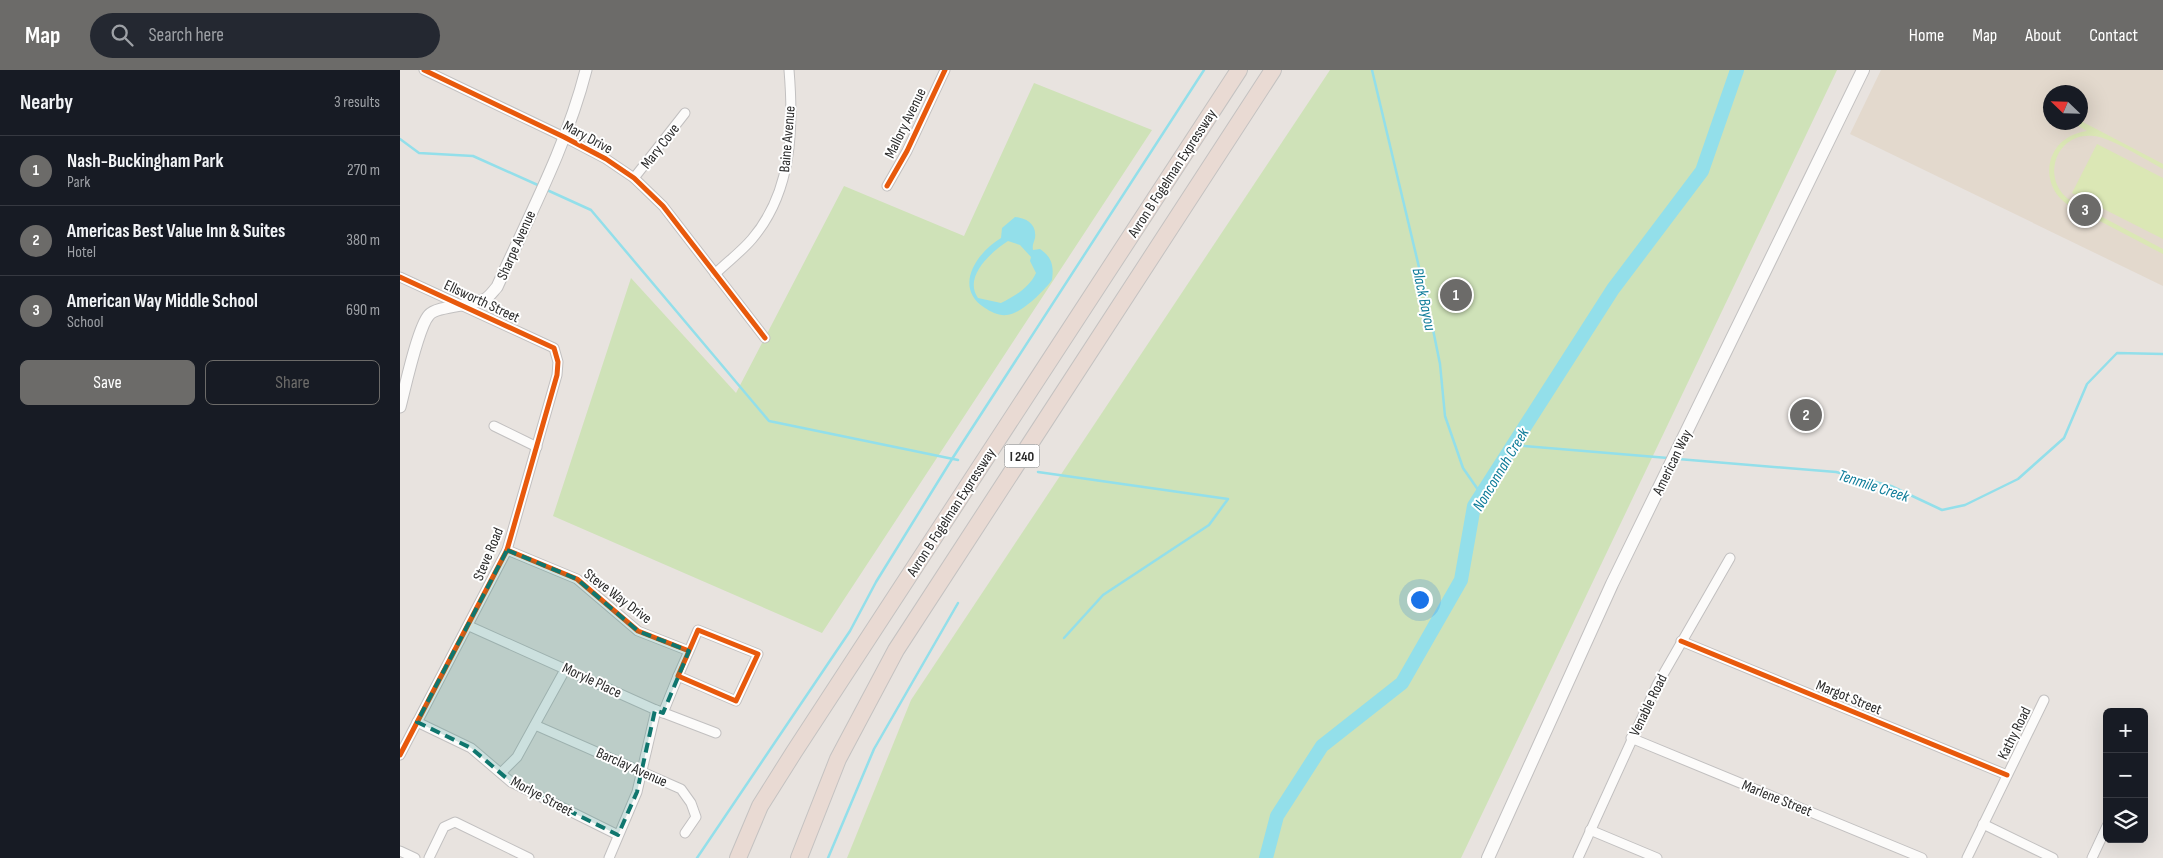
<!DOCTYPE html>
<html lang="en">
<head>
<meta charset="utf-8">
<style>
  :root { --surface:#171b24; --page:#242831; --text:#f1f3f6; --muted:#9ea1a6; --line:#363941; --accent:#6c6b69 }
  body { margin:0; font-family:"Sofia Sans Condensed",sans-serif; background:var(--page); color:var(--text) }
  .controls { position:absolute; right:15px; bottom:15px; display:grid; overflow:hidden; border-radius:8px; box-shadow:0 5px 20px #0002 }
  .controls button { width:45px; height:45px; display:grid; place-items:center; padding:0; border:0; border-bottom:1px solid var(--line); background:var(--surface); color:var(--text); font:25px sans-serif }
  .compass { position:absolute; left:1643px; top:15px; width:45px; height:45px; border-radius:50%; background:var(--surface); box-shadow:0 5px 20px #0002; rotate:293deg }
  .you { position:absolute; left:1019px; top:529px; width:18px; height:18px; margin:-12px; border:4px solid #fff; border-radius:50%; background:#1a73e8; box-shadow:0 0 0 8px #1a73e833 }
  .badge { display:grid; place-items:center; width:32px; height:32px; border-radius:50%; background:var(--accent); color:#fff; font-size:16px; font-weight:700 }
  .pin { position:absolute; translate:-50% -50%; border:2px solid #fff; box-shadow:0 1px 5px #0006 }
  .list { margin:0; padding:0; list-style:none }
  h2 { display:flex; justify-content:space-between; align-items:center; height:65px; margin:0; padding:0 20px; font-size:21px }
  h2 small { font-size:16px; font-weight:400; color:var(--muted) }
  .list li { display:grid; grid-template-columns:32px 1fr auto; gap:15px; align-items:center; box-sizing:border-box; height:70px; padding:0 20px; border-top:1px solid var(--line) }
  .list b { display:block; font-size:19px; white-space:nowrap }
  .list p { margin:0; font-size:16px; white-space:nowrap; color:var(--muted) }
  .list em { font-size:16px; font-style:normal; color:var(--muted) }
  .actions { display:flex; gap:10px; padding:15px 20px }
  .actions a { flex:1; padding:11px 0; border:1px solid var(--accent); border-radius:8px; text-align:center; font-size:18px; color:var(--accent) }
  .actions .main { background:var(--accent); color:#fff }
  .icon { flex:none; width:28px; height:28px; fill:none; stroke:currentColor; stroke-width:2; stroke-linecap:round; stroke-linejoin:round }
  .map { position:relative; flex:none; width:1763px; height:788px; overflow:hidden }
  header { display:flex; align-items:center; gap:30px; box-sizing:border-box; height:70px; padding:0 25px; background:var(--accent); color:#fff }
  header strong { font-size:24px }
  nav { display:flex; gap:28px; margin-inline-start:auto; font-size:18px }
  .search { width:350px; height:45px; background:var(--page); display:flex; align-items:center; gap:12px; box-sizing:border-box; padding:0 18px; border-radius:28px; color:var(--muted); font-size:19px }
  main { display:flex }
  aside { flex:1; background:var(--surface) }
  .map>svg:first-child { display:block }
</style>
</head>
<body>
<header>
<strong>Map</strong>
<div class="search"><svg class="icon" aria-label="search" viewBox="0 0 24 24"><circle cx="10" cy="10" r="6"/><path d="M15 15l6 6"/></svg>Search here</div>
<nav><a>Home</a><a>Map</a><a>About</a><a>Contact</a></nav>
</header>
<main>
<aside>
<h2>Nearby<small>3 results</small></h2>
<ul class="list">
<li><span class="badge">1</span><div><b>Nash-Buckingham Park</b><p>Park</p></div><em>270 m</em></li>
<li><span class="badge">2</span><div><b>Americas Best Value Inn &amp; Suites</b><p>Hotel</p></div><em>380 m</em></li>
<li><span class="badge">3</span><div><b>American Way Middle School</b><p>School</p></div><em>690 m</em></li>
</ul>
<div class="actions"><a class="main">Save</a><a>Share</a></div>
</aside>
<div class="map">
<svg width="1763" height="788" viewBox="0 0 1763 788">
  <rect width="100%" height="100%" fill="#e8e3df"/>
  <!-- education -->
  <path fill="#e3d9cd" fill-rule="evenodd" d="M1481,0H1763V216L1450,64ZM1650,22H1680V52H1650Z"/>
  <!-- green -->
  <g fill="#cfe2b8">
    <polygon points="930,0 1437,0 1061,788 447,788 511,630"/>
    <polygon points="634,13 752,60 422,563 153,446 231,208 336,323 444,116 564,166"/>
  </g>
  <!-- pitch -->
  <g fill="#dbe7b5">
    <path d="M1681,51L1763,94V99C1746,90 1712,68 1694,66C1656,61 1640,109 1670,130L1763,179V184C1740,172 1717,160 1694,148C1683,143 1670,138 1661,129C1650,118 1646,101 1652,86C1658,71 1672,63 1687,61L1675,54Z"/>
    <polygon points="1697,74 1763,108 1763,169 1672,123"/>
  </g>
  <!-- water -->
  <path fill="#93dfea" fill-rule="evenodd" d="M615,147C626,148 637,154 635,168C634,173 632,174 633,180L640,179C652,187 654,196 652,210C644,221 621,244 607,245C599,246 591,242 585,238C553,218 576,183 601,168L602,158ZM608,171L620,175L631,187L630,191L636,203C629,218 616,225 601,233L578,228C563,207 591,182 608,171Z"/>
  <g fill="none" stroke-linecap="round" stroke-linejoin="round">
    <!-- stream -->
    <g stroke="#93dfea" stroke-width="2.5">
      <polyline points="972,0 1028,235 1040,294 1045,346 1063,398 1081,424"/>
      <polyline points="0,69 19,83 73,86 140,116"/>
      <polyline points="147,120 191,140 369,351 558,390"/>
      <polyline points="1113,375 1268,388"/>
      <polyline points="1278,389 1436,402 1491,416 1542,440 1565,435 1618,409 1664,368 1687,314 1717,283 1763,284"/>
      <polyline points="638,402 828,429 809,455 703,525 664,568"/>
      <polyline points="297,788 450,561 476,512 552,389 804,0"/>
      <polyline points="428,788 474,679 558,533"/>
    </g>
    <!-- river -->
    <polyline stroke="#93dfea" stroke-width="14" points="866,788 877,746 922,676 1002,613 1061,510 1074,436 1213,219 1302,101 1337,0"/>
    <!-- minor casing -->
    <g stroke="#c2c0c0" stroke-width="11">
      <g id="minor">
        <polyline points="24,0 164,67 206,89 234,108 263,136 365,268"/>
        <polyline points="234,108 285,43"/>
        <polyline points="487,116 507,81 545,0"/>
        <path d="M315,204C327,192 341,182 352,169C392,122 394,59 389,0"/>
        <polyline points="0,207 154,278 158,292 157,305 107,480 0,685"/>
        <polyline points="94,356 137,377"/>
        <polyline points="107,480 177,509 238,561 289,581 298,560 358,584 336,631 278,606 289,581"/>
        <polyline points="69,556 256,640 316,663"/>
        <polyline points="1281,571 1607,705"/>
        <polyline points="263,643 278,606"/>
        <polyline points="17,652 71,678 111,712 218,765"/>
        <polyline points="135,655 281,719 291,733 296,747 285,763"/>
        <polyline points="1231,668 1522,788"/>
        <polyline points="101,703 117,687 166,598"/>
        <polyline points="1583,754 1653,788"/>
        <polyline points="1190,760 1257,788"/>
        <polyline points="0,781 15,788"/>
        <polyline points="29,788 44,757 55,752 129,788"/>
        <polyline points="209,788 237,722 256,640"/>
        <polyline points="1178,788 1257,615 1330,488"/>
        <polyline points="1567,788 1644,630"/>
        <polyline points="1692,788 1707,756"/>
      </g>
    </g>
    <!-- tertiary casing -->
    <g stroke="#c2c0c0" stroke-width="13">
      <path id="tertiary" d="M0,337C5,318 18,257 29,245C36,236 70,236 83,230C89,228 93,221 97,217C129,146 167,75 186,0"/>
    </g>
    <!-- secondary casing -->
    <g stroke="#c2c0c0" stroke-width="14">
      <polyline id="secondary" points="1088,788 1212,514 1463,0"/>
    </g>
    <!-- motorway casing -->
    <g stroke="#c4c2c1" stroke-width="18">
      <g id="motorway">
        <polyline points="338,788 360,736 394,682 839,0"/>
        <polyline points="399,788 438,689 496,580 873,0"/>
      </g>
    </g>
    <!-- minor -->
    <use href="#minor" stroke="#fcfbfa" stroke-width="9"/>
    <!-- tertiary -->
    <use href="#tertiary" stroke="#fcfbfa" stroke-width="11"/>
    <!-- secondary -->
    <use href="#secondary" stroke="#fcfbfa" stroke-width="12"/>
    <!-- motorway -->
    <use href="#motorway" stroke="#e9dad3" stroke-width="16"/>
    <!-- cycleway casing -->
    <g stroke="#fff" stroke-width="8">
      <g id="cycleway">
        <polyline points="24,0 164,67 206,89 234,108 263,136 365,268"/>
        <polyline points="487,116 507,81 545,0"/>
        <polyline points="0,207 154,278 158,292 157,305 107,480 0,685"/>
        <polyline points="107,480 177,509 238,561 289,581 298,560 358,584 336,631 278,606 289,581"/>
        <polyline points="1281,571 1607,705"/>
      </g>
    </g>
    <!-- cycleway -->
    <use href="#cycleway" stroke="#e8590c" stroke-width="5"/>
  </g>
  <!-- marked area -->
  <path fill="#0f766e" fill-opacity="0.2" stroke="#0f766e" stroke-width="4" stroke-dasharray="10 6" stroke-linejoin="round" d="M107,480L177,509L238,561L289,581L263,643L255,640L237,722L218,765L111,712L71,678L17,652Z"/>
  <g text-anchor="middle" stroke-width="4" stroke-linejoin="round" paint-order="stroke">
    <!-- shield labels -->
    <rect fill="#fff" stroke="#6a6a6a" stroke-width="1" x="604.5" y="374.5" width="35" height="23" rx="4"/>
    <g font-size="14" font-weight="bold" fill="#2a2a2a">
      <text x="622" y="391">I 240</text>
    </g>
    <!-- street labels -->
    <g font-size="15" fill="#2a2a2a" stroke="#fff">
      <text transform="translate(505 53) rotate(-64)" y="5">Mallory Avenue</text>
      <text transform="translate(188 67) rotate(28)" y="5">Mary Drive</text>
      <text transform="translate(387 69) rotate(-85)" y="5">Baine Avenue</text>
      <text transform="translate(260 76) rotate(-52)" y="5">Mary Cove</text>
      <text transform="translate(772 103) rotate(-57)" y="5">Avron B Fogelman Expressway</text>
      <text transform="translate(116 175) rotate(-66)" y="5">Sharpe Avenue</text>
      <text transform="translate(82 231) rotate(25)" y="5">Ellsworth Street</text>
      <text transform="translate(1272 392) rotate(-64)" y="5">American Way</text>
      <text transform="translate(551 442) rotate(-57)" y="5">Avron B Fogelman Expressway</text>
      <text transform="translate(88 484) rotate(-67)" y="5">Steve Road</text>
      <text transform="translate(218 526) rotate(37)" y="5">Steve Way Drive</text>
      <text transform="translate(192 610) rotate(25)" y="5">Moryle Place</text>
      <text transform="translate(1449 627) rotate(22)" y="5">Margot Street</text>
      <text transform="translate(1248 635) rotate(-64)" y="5">Venable Road</text>
      <text transform="translate(1614 663) rotate(-64)" y="5">Kathy Road</text>
      <text transform="translate(232 697) rotate(24)" y="5">Barclay Avenue</text>
      <text transform="translate(142 726) rotate(28)" y="5">Morlye Street</text>
      <text transform="translate(1377 728) rotate(22)" y="5">Marlene Street</text>
    </g>
    <!-- water labels -->
    <g font-size="16" font-style="italic" fill="#0e7c99" stroke="#fff">
      <text transform="translate(1025 229) rotate(78)" y="6">Black Bayou</text>
      <text transform="translate(1100 399) rotate(-59)" y="6">Nonconnah Creek</text>
      <text transform="translate(1474 415) rotate(18)" y="6">Tenmile Creek</text>
    </g>
  </g>
</svg>
<div class="controls">
<button>+</button>
<button>−</button>
<button><svg class="icon" aria-label="layers" viewBox="0 0 24 24"><path d="M12 4l9 5-9 5-9-5zM3 14l9 5 9-5"/></svg></button>
</div>
<svg class="compass" viewBox="-18 -18 36 36"><path d="M0-13l5 13h-10z" fill="#e53935"/><path d="M0 13l5-13h-10z" fill="#9ea1a6"/></svg>
<div class="you"></div>
<div class="pin badge" style="left:1056px;top:225px">1</div>
<div class="pin badge" style="left:1406px;top:345px">2</div>
<div class="pin badge" style="left:1685px;top:140px">3</div>
</div>
</main>
</body>
</html>
